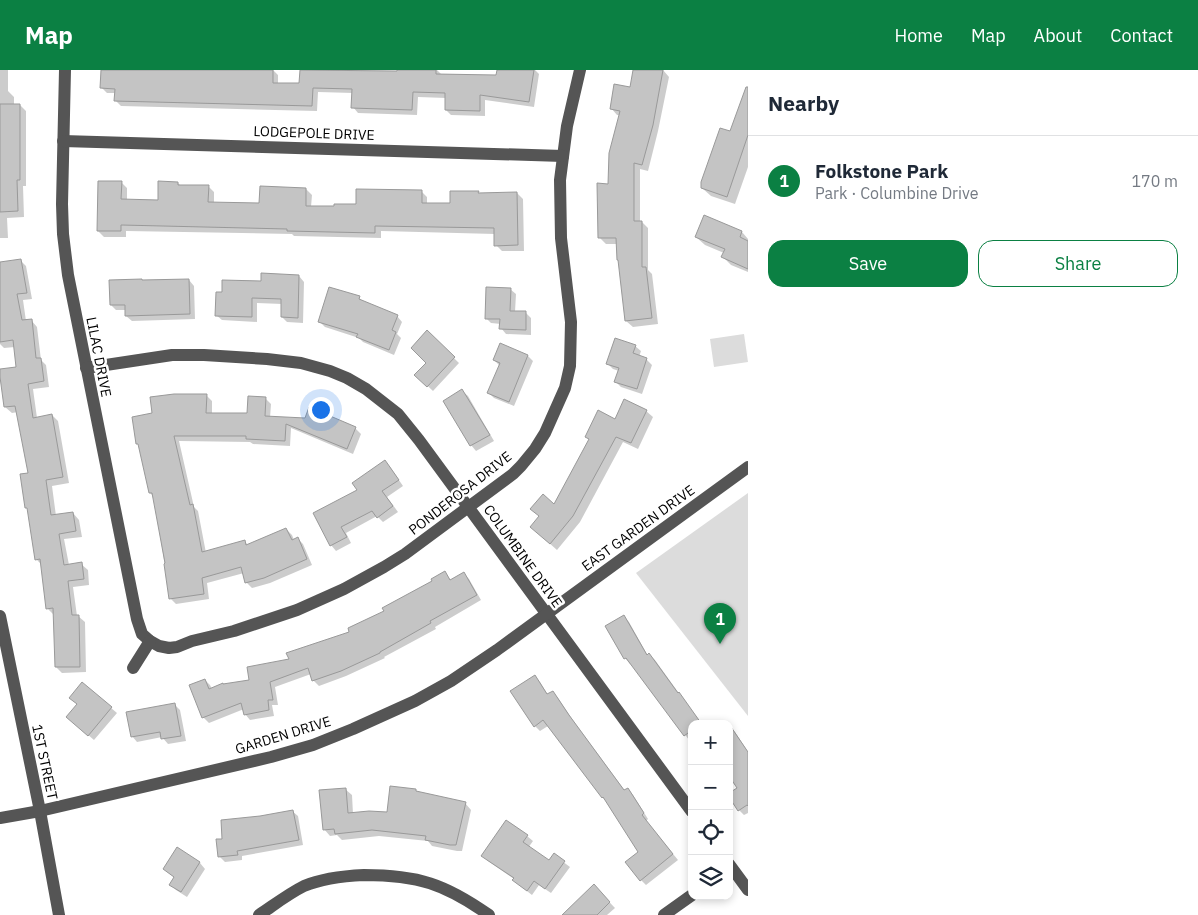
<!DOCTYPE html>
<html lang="en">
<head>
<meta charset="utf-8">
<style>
  :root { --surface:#fff; --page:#f2f2f3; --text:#1f2937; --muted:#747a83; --line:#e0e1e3; --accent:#0b8043 }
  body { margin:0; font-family:"IBM Plex Sans",sans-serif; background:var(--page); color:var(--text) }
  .controls { position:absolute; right:15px; bottom:15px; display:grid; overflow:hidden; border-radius:10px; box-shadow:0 2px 8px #0003 }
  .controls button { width:45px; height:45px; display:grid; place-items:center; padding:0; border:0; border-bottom:1px solid var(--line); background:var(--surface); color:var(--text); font:25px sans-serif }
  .you { position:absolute; left:320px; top:339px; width:18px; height:18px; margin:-12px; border:4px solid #fff; border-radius:50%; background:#1a73e8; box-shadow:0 0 0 8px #1a73e833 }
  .badge { display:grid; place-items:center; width:32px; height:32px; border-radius:50%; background:var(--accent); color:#fff; font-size:16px; font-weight:700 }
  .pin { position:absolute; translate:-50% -41px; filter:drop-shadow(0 1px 2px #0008) }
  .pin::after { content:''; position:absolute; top:26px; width:18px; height:15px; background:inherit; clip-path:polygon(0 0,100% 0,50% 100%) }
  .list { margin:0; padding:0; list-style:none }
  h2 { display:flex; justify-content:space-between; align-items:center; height:65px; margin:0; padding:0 20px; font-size:21px }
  h2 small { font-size:16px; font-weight:400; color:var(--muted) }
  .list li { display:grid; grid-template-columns:32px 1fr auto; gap:15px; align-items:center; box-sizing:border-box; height:90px; padding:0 20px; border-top:1px solid var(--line) }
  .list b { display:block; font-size:19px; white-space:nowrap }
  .list p { margin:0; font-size:16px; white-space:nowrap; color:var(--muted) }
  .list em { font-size:16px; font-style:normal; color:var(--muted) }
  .actions { display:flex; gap:10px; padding:15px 20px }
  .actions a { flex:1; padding:11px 0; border:1px solid var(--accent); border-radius:15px; text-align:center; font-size:18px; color:var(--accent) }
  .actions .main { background:var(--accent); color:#fff }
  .icon { flex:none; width:28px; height:28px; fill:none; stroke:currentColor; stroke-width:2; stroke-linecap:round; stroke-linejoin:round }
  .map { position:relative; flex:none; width:748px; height:845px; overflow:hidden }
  header { display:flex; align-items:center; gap:30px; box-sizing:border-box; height:70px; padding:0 25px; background:var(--accent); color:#fff }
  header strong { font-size:24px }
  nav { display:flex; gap:28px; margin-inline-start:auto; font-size:18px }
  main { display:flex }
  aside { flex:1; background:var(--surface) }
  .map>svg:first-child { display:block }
</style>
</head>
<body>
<header>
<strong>Map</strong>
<nav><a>Home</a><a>Map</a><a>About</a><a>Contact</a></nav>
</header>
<main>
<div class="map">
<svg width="748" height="845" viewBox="0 0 748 845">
  <rect width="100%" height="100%" fill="#fff"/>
  <!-- green -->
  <g fill="#dcdcdc">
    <polygon points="744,264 748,292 714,297 710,269"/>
    <polygon points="748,423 748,646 636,503"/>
  </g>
  <!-- shadow -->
  <g fill="#0003">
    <polygon points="0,0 8,0 8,21 14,27 14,35 20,35 26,41 26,116 23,116 24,147 7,148 8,168 0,168"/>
    <polygon points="102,0 273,0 278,5 278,14 300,14 301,0 339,0 340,1 398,3 398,0 437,0 441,4 497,6 498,0 535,0 539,4 534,37 485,30 485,46 451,45 446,40 446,28 418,27 417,45 358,43 353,37 353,23 318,22 317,41 121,36 116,31 116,23 107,23 102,18"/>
    <polygon points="635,0 663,0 669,7 658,61 648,101 640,99 640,152 642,152 648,158 648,200 652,204 658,254 633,257 626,251 618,174 606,174 600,168 610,115 620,45 617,45 611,38 631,19"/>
    <polygon points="748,36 748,97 735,134 711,126 702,118 731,63"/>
    <polygon points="121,112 127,118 127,130 159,131 178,113 181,116 208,116 214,122 214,133 260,135 306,119 312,125 311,137 357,136 421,121 427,127 427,134 451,135 478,123 479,124 517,123 523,129 524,181 502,181 496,175 495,164 381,161 381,168 294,166 292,164 126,161 126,167 104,167 98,161"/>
    <polygon points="705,147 742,162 748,169 748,202 731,195 723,187 724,183 705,175 696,167"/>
    <polygon points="20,190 26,196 32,229 23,230 26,251 31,250 37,257 41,290 46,295 49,317 33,319 37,348 52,345 58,351 69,413 52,416 56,446 73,443 79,450 82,467 64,469 69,495 81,494 88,500 89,515 73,517 77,546 78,546 85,552 86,602 62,603 56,597 54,545 48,539 42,495 37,490 28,439 26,437 30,404 18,342 12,343 5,337 17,298 15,277 4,278 0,274 0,194"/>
    <polygon points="299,206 304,212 303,253 287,252 282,247 282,234 257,233 257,252 222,250 216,245 262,212"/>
    <polygon points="189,210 194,216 195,249 132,251 126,246 126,240 116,240 111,235"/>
    <polygon points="510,219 516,224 515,242 526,243 531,248 531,265 506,264 501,258 501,254 491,253 486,248"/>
    <polygon points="359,228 365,233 397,246 402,252 397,264 401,268 394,285 363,272 359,268 325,257 320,252"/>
    <polygon points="427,262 459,293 433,321 416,305 428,293"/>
    <polygon points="500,275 528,286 533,291 514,336 494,328 489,323 500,296 494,290"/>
    <polygon points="635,276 641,281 639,287 647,290 652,295 642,324 621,317 615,311 619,301 613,299 608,294"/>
    <polygon points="462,321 468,326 494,371 476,381 471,375"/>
    <polygon points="206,325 212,331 212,344 249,345 265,328 271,334 270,348 355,358 361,364 353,384 291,358 290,376 253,374 250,372 179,371 194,437 198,441 206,483 245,472 248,475 286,459 292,465 294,470 298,469 303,474 312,495 270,513 252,518 246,512 244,503 207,513 209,529 176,534 170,528 154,427 150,423 154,344"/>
    <polygon points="646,341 653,347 638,379 623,372 580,452 557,480 531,457 554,435 590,370 587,367 616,350"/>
    <polygon points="385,392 390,397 403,416 387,427 398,442 383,452 377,446 346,463 351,473 336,481 331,475 359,421"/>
    <polygon points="444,503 451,510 463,503 469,509 481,530 435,557 436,559 384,587 385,588 346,606 319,616 313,610 311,604 275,617 278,635 272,635 274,646 250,650 245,644 244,639 209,653 204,648 191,615 205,610 210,615 212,619 250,611 290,590 351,562 386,542"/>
    <polygon points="624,547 629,552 648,586 649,585 655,590 701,654 692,654 692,674 632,593 630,594 625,588"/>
    <polygon points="534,607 540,612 548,625 553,623 558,628 574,652 625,721 628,719 633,725 648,749 646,751 678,790 646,815 641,810 639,782 609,734 603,728 548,656 540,661 535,656"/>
    <polygon points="83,614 117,643 94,670 73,652 78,635 71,628"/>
    <polygon points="175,635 180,640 186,671 168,674 162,667 137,672 132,666"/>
    <polygon points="730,657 735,662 748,682 748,743 744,745 739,740 739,719"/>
    <polygon points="345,719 352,725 353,744 388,744 415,720 419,723 465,733 471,740 462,781 457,781 432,776 428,771 379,766 342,770 337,765 330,766 324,759"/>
    <polygon points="292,741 298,746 303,775 242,786 242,790 225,792 219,786 224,770 260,747"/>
    <polygon points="506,752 527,766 533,771 528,778 549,792 554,785 570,797 551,823 539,815 532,825 519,815 514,810 514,809 488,791 483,786"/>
    <polygon points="177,779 200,793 205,799 187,827 176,820 171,814 175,808 164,799"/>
    <polygon points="594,816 615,838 607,845 565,845"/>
  </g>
  <!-- building -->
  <g fill="#c4c4c4" stroke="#999">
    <polygon points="101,0 273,0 273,13 299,13 300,0 397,1 397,0 436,0 436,4 496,5 497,0 534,0 529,32 480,25 480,41 445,40 445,23 413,22 412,40 351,38 352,19 313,18 312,36 114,31 115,19 100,18"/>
    <polygon points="633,0 663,0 653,55 642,95 634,93 634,151 642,151 642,197 646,197 652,248 625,251 618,190 617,190 616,168 598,168 597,113 608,114 609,83 620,41 610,39 614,14 630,17"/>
    <polygon points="746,17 748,17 748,65 727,127 701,118 701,112 720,58 730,61"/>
    <polygon points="0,34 20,34 20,110 17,110 18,141 0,142"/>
    <polygon points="98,111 122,111 121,129 158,130 158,111 178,112 178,115 209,115 208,132 259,133 260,116 306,118 306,136 334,136 334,134 356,134 356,119 422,120 422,133 450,133 450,121 479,121 478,123 517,122 518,175 494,176 494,158 375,156 375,163 287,161 287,159 121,155 121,161 97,161"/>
    <polygon points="704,145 742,161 740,167 748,171 748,199 721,187 725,179 695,167"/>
    <polygon points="21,189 27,223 17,224 22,250 32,249 36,288 41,288 44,311 28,314 33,348 52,344 63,407 46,410 51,445 73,442 76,461 59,464 64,495 82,492 84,509 68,511 72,545 79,545 80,597 55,597 53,538 46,539 40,489 35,490 27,438 25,438 20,404 28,403 15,336 4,337 0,307 0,299 16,297 13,270 0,272 0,192"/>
    <polygon points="261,203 299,205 298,248 281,247 281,229 252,228 252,247 215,246 216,222 222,222 222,210 261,211"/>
    <polygon points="142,209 142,210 189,209 190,244 125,246 125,235 110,235 109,210"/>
    <polygon points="329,217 360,226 359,229 398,245 392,260 396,262 389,280 356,267 358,264 318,252"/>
    <polygon points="486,217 511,218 510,241 526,241 526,260 499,259 500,249 485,249"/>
    <polygon points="427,260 455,287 427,317 414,305 426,293 411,278"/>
    <polygon points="615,268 636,275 633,283 647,288 637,319 614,312 619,298 606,294"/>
    <polygon points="500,273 528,285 509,332 487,323 500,293 493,290"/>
    <polygon points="462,319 490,365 470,376 443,331"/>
    <polygon points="174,324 207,324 206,343 247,343 248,326 266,327 265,346 305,348 309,337 356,357 347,379 286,354 285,371 246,369 246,366 174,366 190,435 193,434 202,482 245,470 246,475 286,458 292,470 298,467 307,489 264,508 245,513 241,497 202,508 204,524 169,529 164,494 165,493 152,423 149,423 138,374 136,374 132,347 152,343 150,327"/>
    <polygon points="624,329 647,340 631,373 616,367 573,446 550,474 530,457 539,446 530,439 543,424 554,434 589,369 585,367 598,340 615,349"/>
    <polygon points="385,390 399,410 382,421 393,436 377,448 372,441 341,457 347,467 330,476 313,443 357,420 352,413"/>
    <polygon points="445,501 450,510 464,502 477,525 430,551 431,553 380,582 380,583 341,601 312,611 308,598 270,612 273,630 268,630 269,640 244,645 241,633 202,648 189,615 205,609 209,619 223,613 223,614 249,610 247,597 289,589 286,583 349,562 348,558 384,541 382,538 432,511 431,509"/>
    <polygon points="624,545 647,585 649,583 678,623 679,622 701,653 692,654 692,660 684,666 626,588 624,589 605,556"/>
    <polygon points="535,605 547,624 553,621 569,645 624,720 628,718 644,743 642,745 673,784 640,811 625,792 638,782 603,727 602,728 543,650 534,657 510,621"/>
    <polygon points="82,612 112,637 88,666 66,647 77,634 69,628"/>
    <polygon points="175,633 181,666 161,669 160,662 131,667 126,642"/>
    <polygon points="729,654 748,682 748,736 747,735 738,741 729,727 729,723 737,718 729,706"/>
    <polygon points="390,716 416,719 416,721 466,732 456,775 450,775 425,770 426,766 372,760 335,764 334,759 323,760 319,720 346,718 348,743 369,741 387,742"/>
    <polygon points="293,740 299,770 237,781 238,785 218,787 216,769 222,769 221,750 260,746"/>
    <polygon points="506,750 528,765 523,772 549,790 554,783 565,791 545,819 534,811 527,821 512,810 514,808 481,786"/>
    <polygon points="177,777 200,792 181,822 169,815 174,807 163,799"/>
    <polygon points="594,814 610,832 597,845 562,845"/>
  </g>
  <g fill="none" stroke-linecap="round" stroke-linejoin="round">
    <!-- minor -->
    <g stroke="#555" stroke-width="12">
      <polyline points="65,0 62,134 63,164 68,205 137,549 142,564 150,571 159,576 169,578 177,577 192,571 234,561 297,540 344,519 384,497 405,484 513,404 521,396 535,379 545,363 565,318 570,296 571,252 561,168 560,110 567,56 580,0"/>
      <polyline points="63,71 563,86"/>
      <polyline points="86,298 172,285 204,285 267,289 301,293 330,301 347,308 366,319 398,344 419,370 692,742"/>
      <polyline points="0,546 40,741 59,845"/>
      <polyline points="133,598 150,571"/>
      <polyline points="0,748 40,741 271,687 313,675 353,659 415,631 451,611 497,580 748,397"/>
      <polyline points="729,794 748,820"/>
      <path d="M259,845C274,835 288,824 304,816C323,808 344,806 364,805C418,805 445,814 489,845"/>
      <polyline points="664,845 692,825"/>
    </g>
  </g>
  <g text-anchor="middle" stroke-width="5" stroke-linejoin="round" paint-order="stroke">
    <!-- street labels -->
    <g font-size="14" fill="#000" stroke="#fff">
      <text transform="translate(314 63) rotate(2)" y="5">LODGEPOLE DRIVE</text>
      <text transform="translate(99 287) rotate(79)" y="5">LILAC DRIVE</text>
      <text transform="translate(460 423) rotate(-38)" y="5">PONDEROSA DRIVE</text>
      <text transform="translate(638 458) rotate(-36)" y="5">EAST GARDEN DRIVE</text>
      <text transform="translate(523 486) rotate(54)" y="5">COLUMBINE DRIVE</text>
      <text transform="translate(283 665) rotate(-17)" y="5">GARDEN DRIVE</text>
      <text transform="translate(45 692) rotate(78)" y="5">1ST STREET</text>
    </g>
  </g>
</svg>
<div class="controls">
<button>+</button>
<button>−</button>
<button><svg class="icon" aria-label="locate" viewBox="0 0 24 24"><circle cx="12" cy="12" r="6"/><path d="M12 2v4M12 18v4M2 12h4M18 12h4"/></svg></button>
<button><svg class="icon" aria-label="layers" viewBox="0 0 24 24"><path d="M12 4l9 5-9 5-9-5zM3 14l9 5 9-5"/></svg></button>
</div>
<div class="you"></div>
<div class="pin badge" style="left:720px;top:574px">1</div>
</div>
<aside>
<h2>Nearby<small></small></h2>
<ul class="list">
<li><span class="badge">1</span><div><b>Folkstone Park</b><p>Park · Columbine Drive</p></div><em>170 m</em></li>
</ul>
<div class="actions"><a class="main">Save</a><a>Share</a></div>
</aside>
</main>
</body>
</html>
